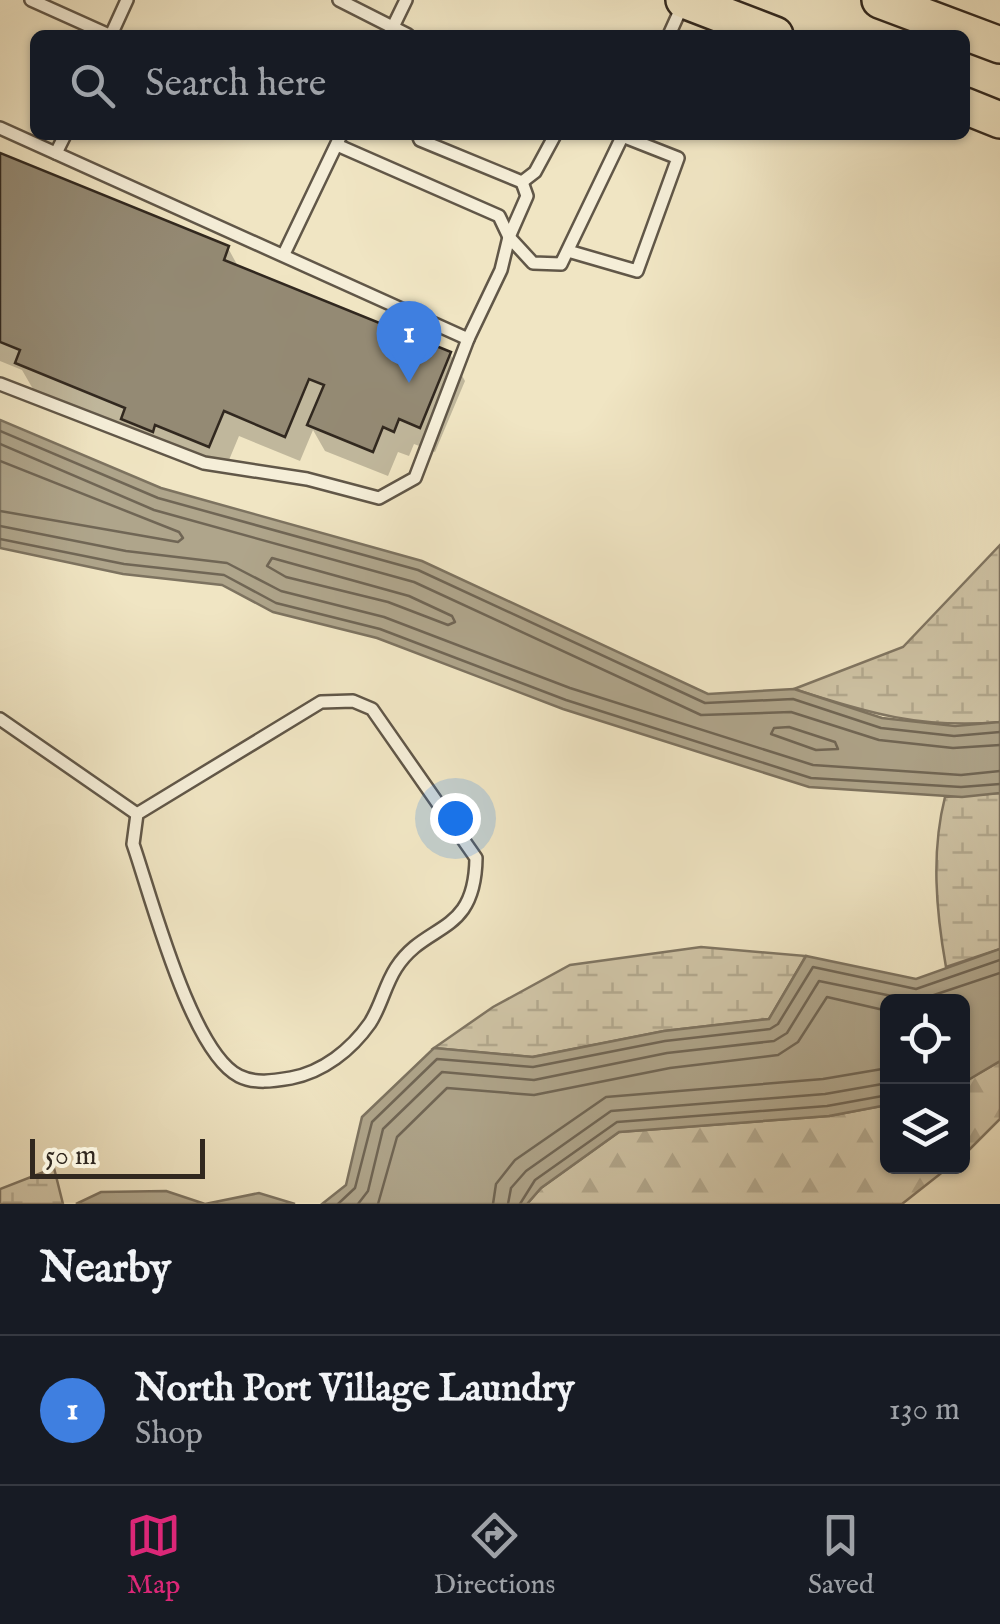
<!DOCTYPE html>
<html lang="en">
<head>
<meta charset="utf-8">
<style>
  :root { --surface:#171b24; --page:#20242c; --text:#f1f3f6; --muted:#9ea1a6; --line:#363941; --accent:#db2777 }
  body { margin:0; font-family:"IM FELL English",serif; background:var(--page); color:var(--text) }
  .controls { position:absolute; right:30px; bottom:30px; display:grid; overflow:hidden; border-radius:15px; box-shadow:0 2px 8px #0004 }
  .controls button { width:90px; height:90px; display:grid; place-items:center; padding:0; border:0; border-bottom:2px solid var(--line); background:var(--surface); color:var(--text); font:50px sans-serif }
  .scale { position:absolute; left:30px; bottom:25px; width:175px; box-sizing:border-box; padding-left:10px; border:5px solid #31281f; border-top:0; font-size:28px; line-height:35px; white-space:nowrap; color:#31281f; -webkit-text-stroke:8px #f5eed8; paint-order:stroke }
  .you { position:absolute; left:455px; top:818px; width:35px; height:35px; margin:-25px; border:8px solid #fff; border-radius:50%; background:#1a73e8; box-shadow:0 0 0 15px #1a73e833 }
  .badge { display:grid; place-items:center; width:65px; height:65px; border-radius:50%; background:var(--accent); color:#fff; font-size:32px; font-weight:700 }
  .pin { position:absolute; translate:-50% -82px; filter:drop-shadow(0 2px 5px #0008) }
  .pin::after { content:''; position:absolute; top:52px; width:35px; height:30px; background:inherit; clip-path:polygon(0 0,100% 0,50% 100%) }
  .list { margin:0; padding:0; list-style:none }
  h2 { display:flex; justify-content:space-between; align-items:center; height:130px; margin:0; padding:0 40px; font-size:42px }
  h2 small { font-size:32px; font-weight:400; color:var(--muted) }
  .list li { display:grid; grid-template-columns:65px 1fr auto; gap:30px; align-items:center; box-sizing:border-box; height:150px; padding:0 40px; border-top:2px solid var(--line) }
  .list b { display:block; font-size:38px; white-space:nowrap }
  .list p { margin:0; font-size:32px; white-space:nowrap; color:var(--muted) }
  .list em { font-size:32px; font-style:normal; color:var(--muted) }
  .icon { flex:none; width:55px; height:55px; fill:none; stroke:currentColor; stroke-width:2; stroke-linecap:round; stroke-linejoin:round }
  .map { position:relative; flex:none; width:1000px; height:1204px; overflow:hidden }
  .search { position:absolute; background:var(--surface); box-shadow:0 2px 8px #0004; left:30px; right:30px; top:30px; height:110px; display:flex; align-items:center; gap:25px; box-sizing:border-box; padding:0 35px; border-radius:15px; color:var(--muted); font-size:38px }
  .sheet { height:280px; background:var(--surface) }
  nav { display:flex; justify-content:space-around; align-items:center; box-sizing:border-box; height:140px; border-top:2px solid var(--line); background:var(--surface); font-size:28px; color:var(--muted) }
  nav a { display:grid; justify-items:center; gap:5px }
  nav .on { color:var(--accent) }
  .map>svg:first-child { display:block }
</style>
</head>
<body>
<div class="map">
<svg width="1000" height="1204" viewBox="0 0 1000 1204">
  <defs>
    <pattern id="forest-firs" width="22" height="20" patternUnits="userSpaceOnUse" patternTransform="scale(2.5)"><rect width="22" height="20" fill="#d0c5a7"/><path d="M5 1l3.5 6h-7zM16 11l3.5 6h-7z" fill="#b3a98f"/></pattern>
    <pattern id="wetland-marsh" width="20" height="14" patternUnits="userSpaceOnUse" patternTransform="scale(2.5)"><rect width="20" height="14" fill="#d0c5a7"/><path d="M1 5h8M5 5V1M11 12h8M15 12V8" fill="none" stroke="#b3a98f"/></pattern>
  </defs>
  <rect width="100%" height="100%" fill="#f0e5c3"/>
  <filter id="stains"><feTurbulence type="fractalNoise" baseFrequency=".002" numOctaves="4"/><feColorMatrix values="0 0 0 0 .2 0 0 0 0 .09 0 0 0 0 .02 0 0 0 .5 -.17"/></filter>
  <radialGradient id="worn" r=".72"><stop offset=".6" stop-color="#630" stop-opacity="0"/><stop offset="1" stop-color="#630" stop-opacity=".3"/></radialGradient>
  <!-- forest -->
  <g fill="url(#forest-firs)" stroke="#807663" stroke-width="2.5">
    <polygon points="1000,1061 1000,1119 963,1156 962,1083"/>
    <polygon points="887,1105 888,1166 949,1167 902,1204 527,1204 541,1188 619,1132 829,1116"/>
  </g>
  <!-- wetland -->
  <g fill="url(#wetland-marsh)" stroke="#807663" stroke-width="2.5">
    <path d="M1000,545V722C922,729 867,713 794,689L903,647Z"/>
    <path d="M1000,793V949L946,967C936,911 931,852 945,797Z"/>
    <polygon points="701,947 806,956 769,1019 664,1031 532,1057 434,1048 493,1007 570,965"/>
    <polygon points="54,1168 63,1204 0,1204 0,1189"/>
  </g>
  <!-- water -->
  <g fill="#afa58b" stroke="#7d7360" stroke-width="2.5">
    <polygon points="0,420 161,488 422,561 708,694 794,689 882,718 955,726 1000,722 1000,793 962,797 809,787 563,709 377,638 273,612 222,585 123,574 0,548"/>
    <polygon points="1000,949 1000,1061 963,1083 962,1002 888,1002 887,1105 829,1116 619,1132 541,1188 527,1204 322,1204 346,1185 362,1117 434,1048 533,1057 664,1031 769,1019 806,956 916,979"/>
    <polygon points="166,1191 205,1204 259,1193 295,1204 76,1204 101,1192"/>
  </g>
  <!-- shadow -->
  <polygon fill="#0003" points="0,156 228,248 240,270 450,354 465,381 435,452 414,444 409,456 398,452 388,476 325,451 313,430 300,461 239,436 224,472 170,450 167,457 139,445 129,428 33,389 22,370 0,361"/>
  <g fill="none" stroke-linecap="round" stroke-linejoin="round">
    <!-- shore -->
    <g stroke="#706655" stroke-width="2.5">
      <polyline points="0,431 158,498 418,570 705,703 793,699 881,728 954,736 1000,732"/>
      <polyline points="0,444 154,510 414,582 701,715 791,712 879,740 953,748 1000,745"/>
      <polyline points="0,461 179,532 183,538 178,542 0,511"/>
      <polyline points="0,526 126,551 227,563 281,591 384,617 570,688 813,765 961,775 1000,771"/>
      <polyline points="0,539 124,564 224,575 276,603 380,629 566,700 811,778 961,787 1000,784"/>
      <polygon points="272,558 409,596 452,616 455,622 448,625 388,602 286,577 267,566"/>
      <polygon points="789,727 835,742 838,749 816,750 771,734 774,728"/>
      <polyline points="338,1204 355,1188 372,1122 437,1059 533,1067 665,1041 770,1029 778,1024 813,967 916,989 1000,960"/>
      <polyline points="358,1204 368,1191 383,1129 442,1072 534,1080 667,1053 774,1041 787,1033 819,981 916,1001 1000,973"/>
      <polyline points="378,1204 397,1137 447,1088 534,1095 670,1068 778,1055 798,1042 827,997 888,1011"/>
      <polyline points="493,1204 496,1184 515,1160 606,1097 823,1079 888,1068"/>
      <polyline points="508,1204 511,1188 526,1171 611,1111 825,1094 888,1083"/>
      <polyline points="520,1204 535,1180 617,1122 827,1106 888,1095"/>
    </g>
  </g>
  <!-- building -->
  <polygon fill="#948a74" stroke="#31281f" stroke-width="2.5" points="0,153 229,246 224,260 451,352 420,428 399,419 394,432 383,427 373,452 307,425 324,385 309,379 285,437 224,411 209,447 155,425 153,432 121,419 125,408 15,363 20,350 0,342"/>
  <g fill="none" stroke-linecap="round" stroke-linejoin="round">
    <!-- service casing -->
    <g stroke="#615748" stroke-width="16">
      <g id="service">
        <polyline points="31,0 109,35"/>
        <polyline points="339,0 408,35"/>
        <polyline points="111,35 127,0"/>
        <polyline points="389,35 406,0"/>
        <polyline points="669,35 683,4"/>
        <polyline points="0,128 468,339 501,270 509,237 533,263 561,264 623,135"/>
        <polyline points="418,135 420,140 522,182 535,172 555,135"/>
        <polyline points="337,145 499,216 509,237"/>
        <polyline points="56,153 65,135"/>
        <polyline points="509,237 527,196 522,182"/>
        <polyline points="568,251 637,271 678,158 622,136"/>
        <polyline points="284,254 341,135"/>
        <polyline points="0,384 204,463 307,479 379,498 415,478 468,339"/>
        <path d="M353,701L372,709L476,858C475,937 426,921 396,968C385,985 381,1006 370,1023C351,1050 323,1072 291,1078C273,1081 255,1084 239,1076C191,1052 151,896 133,844L137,814L321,702Z"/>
        <polyline points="0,719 137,814"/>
      </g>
    </g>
    <!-- primary casing -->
    <g stroke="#31281f" stroke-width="40">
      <g id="primary">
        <polyline points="684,0 775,35"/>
        <polyline points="880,0 1000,45"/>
        <polyline points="965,106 1000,120"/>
      </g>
    </g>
    <!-- service -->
    <use href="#service" stroke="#f5eed8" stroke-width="11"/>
    <!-- primary -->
    <use href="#primary" stroke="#f0e5c3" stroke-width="35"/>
  </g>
  <rect width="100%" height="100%" filter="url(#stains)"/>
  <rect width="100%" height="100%" fill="url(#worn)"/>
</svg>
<div class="controls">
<button><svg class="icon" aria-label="locate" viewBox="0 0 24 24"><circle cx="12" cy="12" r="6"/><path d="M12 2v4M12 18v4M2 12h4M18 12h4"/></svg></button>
<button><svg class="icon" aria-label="layers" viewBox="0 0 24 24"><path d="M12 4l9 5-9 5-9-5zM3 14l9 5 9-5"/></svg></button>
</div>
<div class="scale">50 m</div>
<div class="you"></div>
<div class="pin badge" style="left:409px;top:383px;background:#3f7fe0">1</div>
<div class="search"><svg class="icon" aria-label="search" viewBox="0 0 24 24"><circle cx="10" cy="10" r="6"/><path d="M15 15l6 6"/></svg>Search here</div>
</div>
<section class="sheet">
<h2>Nearby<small></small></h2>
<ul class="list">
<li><span class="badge" style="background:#3f7fe0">1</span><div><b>North Port Village Laundry</b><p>Shop</p></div><em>130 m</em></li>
</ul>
</section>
<nav>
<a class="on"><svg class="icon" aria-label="map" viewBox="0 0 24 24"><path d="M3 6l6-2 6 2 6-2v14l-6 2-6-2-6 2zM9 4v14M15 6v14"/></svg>Map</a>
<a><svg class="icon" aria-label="directions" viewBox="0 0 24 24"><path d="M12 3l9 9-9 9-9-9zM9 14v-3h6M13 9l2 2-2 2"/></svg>Directions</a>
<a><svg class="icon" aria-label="saved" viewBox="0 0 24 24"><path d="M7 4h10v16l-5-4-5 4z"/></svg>Saved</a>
</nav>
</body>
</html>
